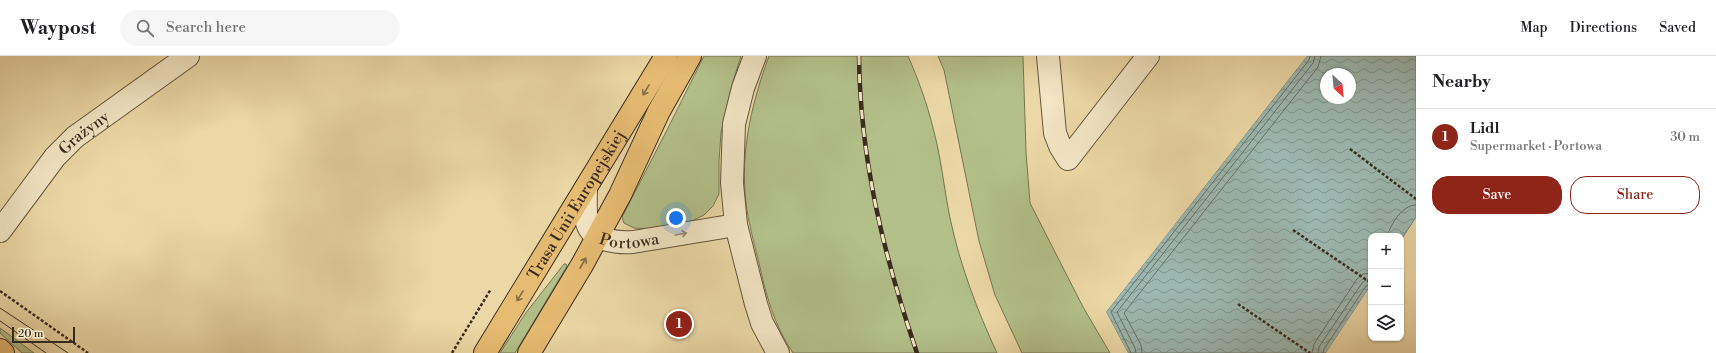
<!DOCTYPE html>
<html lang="en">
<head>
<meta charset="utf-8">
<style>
  :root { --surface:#fff; --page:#f6f6f6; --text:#202124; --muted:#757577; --line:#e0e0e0; --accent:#8f2418 }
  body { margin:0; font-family:"Libre Bodoni",serif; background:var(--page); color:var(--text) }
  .controls { position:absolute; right:12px; bottom:12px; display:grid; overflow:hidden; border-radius:8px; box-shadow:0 1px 3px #0004 }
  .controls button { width:36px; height:36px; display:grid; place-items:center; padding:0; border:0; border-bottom:1px solid var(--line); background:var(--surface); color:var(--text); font:20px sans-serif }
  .compass { position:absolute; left:1320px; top:12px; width:36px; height:36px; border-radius:50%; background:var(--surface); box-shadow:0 1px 3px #0004; rotate:154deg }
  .scale { position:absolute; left:12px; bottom:10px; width:63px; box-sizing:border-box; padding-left:4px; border:2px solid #392b1e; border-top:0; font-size:11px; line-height:14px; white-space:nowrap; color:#392b1e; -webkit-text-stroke:3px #f3e6c5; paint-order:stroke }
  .you { position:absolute; left:676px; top:162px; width:14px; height:14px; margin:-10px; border:3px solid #fff; border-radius:50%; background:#1a73e8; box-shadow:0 0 0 6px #1a73e833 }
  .badge { display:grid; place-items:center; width:26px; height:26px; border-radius:50%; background:var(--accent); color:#fff; font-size:13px; font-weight:700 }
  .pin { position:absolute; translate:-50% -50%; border:2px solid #fff; box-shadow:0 1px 4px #0006 }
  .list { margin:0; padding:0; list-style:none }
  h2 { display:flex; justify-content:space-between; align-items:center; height:52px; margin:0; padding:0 16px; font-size:17px }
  h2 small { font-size:13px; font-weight:400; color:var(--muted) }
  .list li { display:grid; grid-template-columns:26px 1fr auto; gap:12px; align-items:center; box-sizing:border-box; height:56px; padding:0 16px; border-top:1px solid var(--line) }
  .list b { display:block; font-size:15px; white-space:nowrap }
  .list p { margin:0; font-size:13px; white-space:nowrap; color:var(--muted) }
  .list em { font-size:13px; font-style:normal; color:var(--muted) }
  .actions { display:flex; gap:8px; padding:12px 16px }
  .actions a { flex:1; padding:9px 0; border:1px solid var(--accent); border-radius:16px; text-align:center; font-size:14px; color:var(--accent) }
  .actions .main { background:var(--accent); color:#fff }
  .icon { flex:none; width:22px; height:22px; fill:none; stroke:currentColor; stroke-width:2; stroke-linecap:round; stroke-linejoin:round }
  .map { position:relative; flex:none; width:1416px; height:297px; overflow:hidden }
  header { display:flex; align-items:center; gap:24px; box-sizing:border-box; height:56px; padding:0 20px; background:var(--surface); border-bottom:1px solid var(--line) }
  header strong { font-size:19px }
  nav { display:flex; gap:22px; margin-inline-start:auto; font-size:14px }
  .search { width:280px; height:36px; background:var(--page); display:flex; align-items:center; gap:10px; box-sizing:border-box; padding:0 14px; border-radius:22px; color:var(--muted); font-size:15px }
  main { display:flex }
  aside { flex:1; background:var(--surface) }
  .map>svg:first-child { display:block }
</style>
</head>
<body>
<header>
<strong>Waypost</strong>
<div class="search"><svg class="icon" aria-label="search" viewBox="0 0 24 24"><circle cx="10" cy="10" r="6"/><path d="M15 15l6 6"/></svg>Search here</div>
<nav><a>Map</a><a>Directions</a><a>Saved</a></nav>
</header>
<main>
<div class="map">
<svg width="1416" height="297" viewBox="0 0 1416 297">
  <defs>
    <pattern id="water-waves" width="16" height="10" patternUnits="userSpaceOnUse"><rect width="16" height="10" fill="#9cb8b1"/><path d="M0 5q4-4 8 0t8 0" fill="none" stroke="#80968f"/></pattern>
  </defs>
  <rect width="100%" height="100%" fill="#ecd8a6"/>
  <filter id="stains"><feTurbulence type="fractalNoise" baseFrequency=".005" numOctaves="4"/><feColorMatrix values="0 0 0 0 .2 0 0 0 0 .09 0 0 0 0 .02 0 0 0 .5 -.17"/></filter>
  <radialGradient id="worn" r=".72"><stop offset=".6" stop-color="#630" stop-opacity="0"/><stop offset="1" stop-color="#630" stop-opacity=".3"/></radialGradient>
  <!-- green -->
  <g fill="#b3c08a" stroke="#767654">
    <polygon points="704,0 741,0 731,32 721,77 719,105 719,138 713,150 704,159 692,165 649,173 634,172 624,167 622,161 666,76"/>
    <path d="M769,0H908C918,23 927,47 933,72C941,101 944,132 950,162C960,209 977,254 997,297H793C774,269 766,239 759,207C755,191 751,176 748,160C738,104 750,52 769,0Z"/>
    <polygon points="938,0 1023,0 1026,96 1030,147 1083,251 1110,297 1022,297 995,239 979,185 944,14"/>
    <polygon points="564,208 566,208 567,210 515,297 500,297 525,258"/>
    <polygon points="0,272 34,297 22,297 0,277"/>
  </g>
  <!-- water -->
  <path fill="url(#water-waves)" stroke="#748076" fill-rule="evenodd" d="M1307,0H1416V161L1401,184V180H1371V229L1326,297H1128L1106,256ZM1326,18H1350V42H1326Z"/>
  <!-- pier -->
  <g fill="#ecd8a6">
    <polygon points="1305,0 1307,0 1106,256 1128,297 1126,297 1104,255"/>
    <polygon points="1371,229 1371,233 1329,297 1326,297"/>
  </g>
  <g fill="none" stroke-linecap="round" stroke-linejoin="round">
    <!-- shore -->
    <g stroke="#6a7268" stroke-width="1">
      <path d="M1387,180C1391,168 1402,149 1416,149"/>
      <polyline points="1131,297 1111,256 1309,4 1310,0"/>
      <polyline points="1136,297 1135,292 1117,256 1313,7 1315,0"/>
      <polyline points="1142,297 1141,289 1124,257 1318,11 1321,0"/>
      <polyline points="1312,297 1314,288 1357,223 1363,218 1371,217"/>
      <polyline points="1318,297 1319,291 1362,227 1366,224 1371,223"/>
      <polyline points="1323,297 1324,293 1366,230 1371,228"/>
    </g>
    <!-- minor casing -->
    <g stroke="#665640" stroke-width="24">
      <g id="minor">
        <polyline points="755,0 743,32 734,68 732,127 736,169 756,248 762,267 778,297"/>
        <polyline points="1048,0 1055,77 1060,90 1068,103 1148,0"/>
        <path id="s1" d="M586,132C586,143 585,156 587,167C592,185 618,187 633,186L736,169"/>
        <path id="s2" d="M0,175L55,101L75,81L188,0"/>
      </g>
    </g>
    <!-- major casing -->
    <g stroke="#392b1e" stroke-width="24">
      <g id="major">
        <polyline points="0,294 3,297"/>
        <path id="s3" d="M485,297L666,0"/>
        <polyline points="529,297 582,209 620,139 659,55 690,0"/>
      </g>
    </g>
    <!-- path -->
    <g stroke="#392b1e" stroke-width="2.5" stroke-dasharray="3 2" stroke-linecap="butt">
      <polyline points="1350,93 1416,143"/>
      <polyline points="1293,174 1371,227"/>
      <polyline points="0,235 88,297"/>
      <polyline points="1238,248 1310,297"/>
      <polyline points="452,297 491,233"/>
    </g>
    <!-- minor -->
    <use href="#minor" stroke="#f3e6c5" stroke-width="22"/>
    <!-- major -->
    <use href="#major" stroke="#e6bc73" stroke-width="22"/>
    <!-- tram -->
    <g stroke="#392b1e" stroke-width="1">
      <polyline points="0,252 68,297"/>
      <polyline points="0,265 46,297"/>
    </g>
    <!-- rail casing -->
    <g stroke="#392b1e" stroke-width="4.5">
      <path id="rail" d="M859,0C860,104 884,200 917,297"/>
    </g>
    <!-- rail -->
    <use href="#rail" stroke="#f3e6c5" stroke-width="3" stroke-dasharray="9" stroke-linecap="butt"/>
  </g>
  <!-- one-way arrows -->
  <defs><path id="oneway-shaft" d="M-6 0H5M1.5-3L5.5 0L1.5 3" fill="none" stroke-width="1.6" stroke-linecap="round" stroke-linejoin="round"/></defs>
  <g stroke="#876c44">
    <use href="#oneway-shaft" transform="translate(646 34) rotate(121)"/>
    <use href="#oneway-shaft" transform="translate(583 207) rotate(-61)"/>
    <use href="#oneway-shaft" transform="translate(520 240) rotate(121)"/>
  </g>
  <use stroke="#968872" href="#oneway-shaft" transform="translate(681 178) rotate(-10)"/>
  <g text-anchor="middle" stroke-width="3.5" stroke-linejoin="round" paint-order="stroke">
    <!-- street labels -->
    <g font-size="16" fill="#392b1e" stroke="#f3e6c5">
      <text dy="6" stroke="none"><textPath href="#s2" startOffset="130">Grażyny</textPath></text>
      <text dy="6" stroke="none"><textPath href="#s3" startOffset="174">Trasa Unii Europejskiej</textPath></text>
      <text dy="6" stroke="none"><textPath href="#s1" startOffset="85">Portowa</textPath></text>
    </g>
  </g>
  <rect width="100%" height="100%" filter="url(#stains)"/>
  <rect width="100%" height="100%" fill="url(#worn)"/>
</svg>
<div class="controls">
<button>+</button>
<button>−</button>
<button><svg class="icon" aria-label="layers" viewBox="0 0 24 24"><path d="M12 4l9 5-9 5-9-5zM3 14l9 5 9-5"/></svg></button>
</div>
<svg class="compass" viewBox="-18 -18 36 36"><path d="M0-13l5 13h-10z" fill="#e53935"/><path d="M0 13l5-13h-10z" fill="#757577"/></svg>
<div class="scale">20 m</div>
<div class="you"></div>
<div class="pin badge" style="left:679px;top:268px">1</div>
</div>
<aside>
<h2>Nearby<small></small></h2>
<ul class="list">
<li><span class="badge">1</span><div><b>Lidl</b><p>Supermarket · Portowa</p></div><em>30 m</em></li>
</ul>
<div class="actions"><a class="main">Save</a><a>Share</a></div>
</aside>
</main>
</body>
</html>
